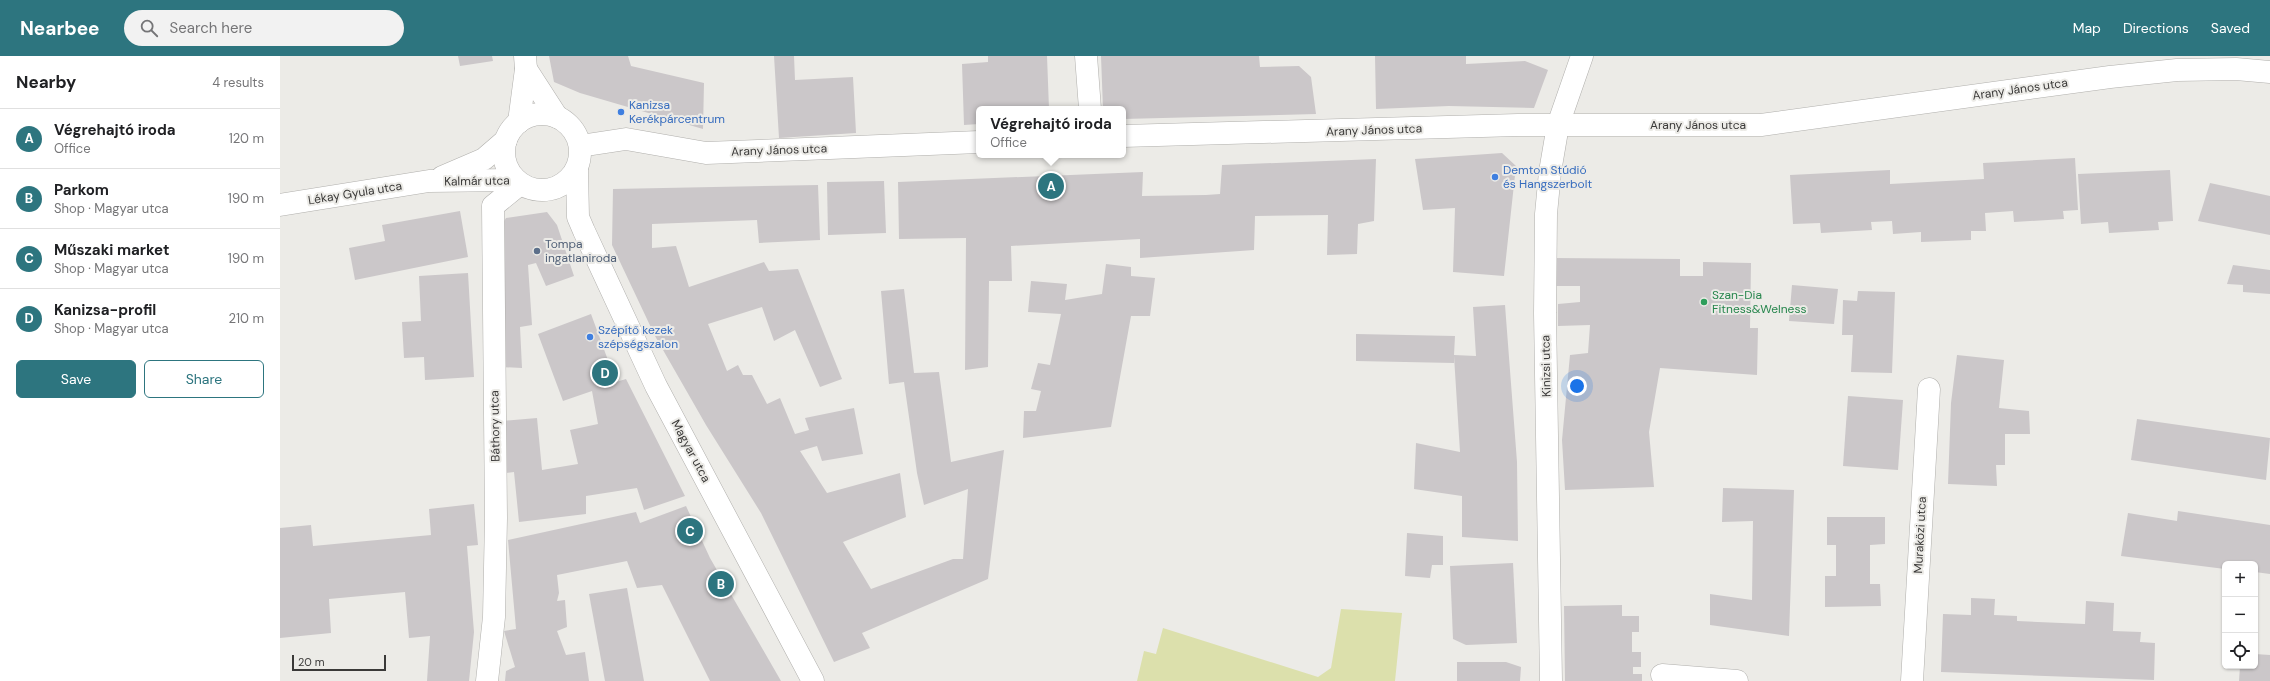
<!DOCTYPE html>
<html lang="en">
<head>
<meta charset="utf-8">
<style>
  :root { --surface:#fff; --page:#f2f2f2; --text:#202124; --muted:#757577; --line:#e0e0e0; --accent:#2d757f }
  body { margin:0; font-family:"DM Sans",sans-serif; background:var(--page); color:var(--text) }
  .controls { position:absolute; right:12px; bottom:12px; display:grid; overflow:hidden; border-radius:6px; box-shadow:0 1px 3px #0004 }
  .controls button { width:36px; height:36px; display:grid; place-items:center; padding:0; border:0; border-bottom:1px solid var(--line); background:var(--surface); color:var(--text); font:20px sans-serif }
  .scale { position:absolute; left:12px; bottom:10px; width:94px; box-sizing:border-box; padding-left:4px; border:2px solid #3a3938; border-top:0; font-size:11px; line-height:14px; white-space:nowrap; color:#3a3938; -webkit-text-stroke:3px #ecebe7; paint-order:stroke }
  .you { position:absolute; left:1297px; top:330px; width:14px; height:14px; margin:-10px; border:3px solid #fff; border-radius:50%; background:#1a73e8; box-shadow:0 0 0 6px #1a73e833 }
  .badge { display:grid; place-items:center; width:26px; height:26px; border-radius:50%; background:var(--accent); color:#fff; font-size:13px; font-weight:700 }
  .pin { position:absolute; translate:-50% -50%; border:2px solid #fff; box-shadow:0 1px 4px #0006 }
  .popup { position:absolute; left:696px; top:50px; width:150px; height:52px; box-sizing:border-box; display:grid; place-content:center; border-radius:6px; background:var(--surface); filter:drop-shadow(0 1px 3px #0005); font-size:13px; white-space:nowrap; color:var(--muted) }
  .popup b { font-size:15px; color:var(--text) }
  .popup::after { content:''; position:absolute; left:50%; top:100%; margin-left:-8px; border:8px solid transparent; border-top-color:var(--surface) }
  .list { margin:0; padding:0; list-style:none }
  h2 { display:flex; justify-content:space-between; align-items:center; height:52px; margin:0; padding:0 16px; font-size:17px }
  h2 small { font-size:13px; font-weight:400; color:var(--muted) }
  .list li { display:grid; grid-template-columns:26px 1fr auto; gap:12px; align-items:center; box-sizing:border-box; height:60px; padding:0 16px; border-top:1px solid var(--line) }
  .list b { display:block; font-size:15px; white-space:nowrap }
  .list p { margin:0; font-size:13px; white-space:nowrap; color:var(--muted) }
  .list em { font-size:13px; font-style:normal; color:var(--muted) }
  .actions { display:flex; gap:8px; padding:12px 16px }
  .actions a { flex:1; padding:9px 0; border:1px solid var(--accent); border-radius:6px; text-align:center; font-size:14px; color:var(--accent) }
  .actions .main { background:var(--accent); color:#fff }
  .icon { flex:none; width:22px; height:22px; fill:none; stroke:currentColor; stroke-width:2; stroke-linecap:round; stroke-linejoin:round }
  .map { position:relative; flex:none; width:1990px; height:625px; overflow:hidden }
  header { display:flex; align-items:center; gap:24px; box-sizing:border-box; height:56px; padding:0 20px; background:var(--accent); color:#fff }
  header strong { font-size:19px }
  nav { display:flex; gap:22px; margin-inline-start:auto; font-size:14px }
  .search { width:280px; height:36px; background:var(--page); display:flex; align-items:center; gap:10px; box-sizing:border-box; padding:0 14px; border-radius:22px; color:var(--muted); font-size:15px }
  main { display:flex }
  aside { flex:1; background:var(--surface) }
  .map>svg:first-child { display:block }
</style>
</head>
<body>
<header>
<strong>Nearbee</strong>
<div class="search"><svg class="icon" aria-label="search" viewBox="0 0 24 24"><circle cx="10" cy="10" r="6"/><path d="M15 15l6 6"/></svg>Search here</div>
<nav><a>Map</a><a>Directions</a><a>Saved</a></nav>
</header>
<main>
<aside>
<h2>Nearby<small>4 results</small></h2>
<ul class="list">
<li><span class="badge">A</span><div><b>Végrehajtó iroda</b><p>Office</p></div><em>120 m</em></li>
<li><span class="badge">B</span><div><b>Parkom</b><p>Shop · Magyar utca</p></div><em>190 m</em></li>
<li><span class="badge">C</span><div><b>Műszaki market</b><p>Shop · Magyar utca</p></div><em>190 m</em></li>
<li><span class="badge">D</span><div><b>Kanizsa-profil</b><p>Shop · Magyar utca</p></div><em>210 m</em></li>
</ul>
<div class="actions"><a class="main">Save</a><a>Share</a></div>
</aside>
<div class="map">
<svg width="1990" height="625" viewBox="0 0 1990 625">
  <rect width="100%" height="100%" fill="#ecebe7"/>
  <!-- green -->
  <polygon fill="#dce0ac" points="1061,553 1122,557 1115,625 857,625 864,595 876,598 883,572 1038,621 1051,612"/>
  <!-- building -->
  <g fill="#cbc7c9">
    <polygon points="178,0 212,0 213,5 180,10"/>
    <polygon points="269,0 348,0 351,10 424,27 423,73 300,37 274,26"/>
    <polygon points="494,0 514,0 515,24 573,21 576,77 499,82"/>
    <polygon points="708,0 767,0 769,53 699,53 699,68 684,69 682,8 708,6"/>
    <polygon points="821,0 979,0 980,11 1019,10 1031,21 1036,58 843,63 843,53 823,53"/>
    <polygon points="1095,0 1186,0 1186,8 1245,5 1268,14 1254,52 1169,50 1096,53"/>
    <polygon points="1222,97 1236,110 1224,220 1173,216 1175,152 1143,154 1135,103"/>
    <polygon points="1795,102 1798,154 1783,155 1784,163 1734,166 1733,155 1705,157 1706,175 1691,175 1691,184 1641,186 1641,176 1613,178 1612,165 1591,166 1592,174 1541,177 1540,167 1513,168 1510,119 1610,114 1610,128 1704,123 1703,107"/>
    <polygon points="1096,103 1094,165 1078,168 1077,198 1047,199 1048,159 975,160 974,194 860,202 860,183 731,190 732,225 709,225 708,311 685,314 686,182 619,183 618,126 863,116 862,140 926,139 940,138 942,109"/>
    <polygon points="1890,114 1893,165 1878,166 1879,174 1829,177 1828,166 1801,168 1798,118"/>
    <polygon points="604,125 606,177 548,179 547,126"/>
    <polygon points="1930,127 1990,140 1990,179 1918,165"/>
    <polygon points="538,129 540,184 479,187 477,164 372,168 372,192 396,190 409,231 484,206 489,215 518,213 562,323 540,331 515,274 494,285 482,251 428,268 447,315 458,309 463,319 472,319 487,348 500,342 515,378 529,374 525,362 574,352 583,398 542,405 537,390 520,395 547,437 620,417 626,461 563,486 591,533 673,503 683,503 688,433 644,449 637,417 624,326 609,328 601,235 624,233 634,317 659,316 671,406 724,394 708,523 582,577 590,592 554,606 481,457 426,369 375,280 332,189 333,133"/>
    <polygon points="180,155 188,201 75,224 69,192 105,185 102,169"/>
    <polygon points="267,156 277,169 294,220 266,230 256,207 248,209 252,269 240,271 242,312 220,311 219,173 226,162"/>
    <polygon points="1273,202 1400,203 1400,220 1423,220 1423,206 1471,207 1470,272 1478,272 1477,319 1380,312 1369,376 1374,431 1285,434 1282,384 1290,299 1308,297 1310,269 1278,270 1278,248 1300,246 1300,230 1274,230"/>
    <polygon points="826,208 851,211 851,220 875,222 870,260 851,260 831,371 743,382 744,355 756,355 761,335 751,333 758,307 770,309 781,258 748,256 751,225 787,228 785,244 822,238"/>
    <polygon points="1953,209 1990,214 1990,238 1963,236 1963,229 1947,228"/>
    <polygon points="188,217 194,321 145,324 144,301 124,302 122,266 141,265 139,220"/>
    <polygon points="1512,229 1558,233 1554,268 1509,265"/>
    <polygon points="1578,235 1615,236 1612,317 1571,316 1573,279 1562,279 1563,244 1577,245"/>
    <polygon points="1225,249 1237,406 1238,485 1182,481 1182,440 1134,433 1136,387 1180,396 1174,300 1174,307 1076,305 1076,278 1175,280 1174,299 1196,300 1193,251"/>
    <polygon points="311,258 336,326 346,323 405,440 364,454 357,432 306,440 306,458 239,466 234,416 226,417 221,365 257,362 262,414 298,408 290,374 318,368 312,335 283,345 258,278"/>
    <polygon points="1677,299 1724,304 1719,352 1749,355 1750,378 1725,378 1725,409 1716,409 1717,430 1668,428 1671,347"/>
    <polygon points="1568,340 1623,344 1618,414 1563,410"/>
    <polygon points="1857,363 1990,382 1986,424 1851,404"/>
    <polygon points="1443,432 1514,434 1509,580 1430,569 1430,538 1472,544 1473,465 1442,466"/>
    <polygon points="194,448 198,489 187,490 194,576 189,625 147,625 150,580 129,582 125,536 49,543 51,577 0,582 0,472 31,469 33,490 151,479 149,453"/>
    <polygon points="406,450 430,502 501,625 430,625 382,529 357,532 347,505 277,519 279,537 277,545 285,544 287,571 277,575 286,599 305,596 309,625 225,625 226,615 235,611 224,575 236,573 228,484 356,456 360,467"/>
    <polygon points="1898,455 1990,469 1990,518 1975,516 1975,508 1945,508 1945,513 1841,500 1848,457 1897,465"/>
    <polygon points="1547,461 1605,461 1605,488 1590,489 1590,528 1600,528 1601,550 1545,551 1545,520 1556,520 1556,489 1547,489"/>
    <polygon points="1127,477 1163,480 1163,509 1152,509 1150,522 1125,520"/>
    <polygon points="1233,507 1237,587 1186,589 1173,583 1170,510"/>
    <polygon points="347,532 364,625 325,625 309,538"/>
    <polygon points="1691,542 1715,543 1714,559 1737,560 1737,565 1805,568 1806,545 1834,547 1833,575 1861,576 1860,586 1875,587 1874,624 1661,616 1663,558 1691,559"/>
    <polygon points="1342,549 1342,560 1359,560 1359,576 1352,576 1352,596 1361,596 1361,611 1353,611 1353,618 1362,618 1362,625 1285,625 1284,550"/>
    <polygon points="1975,598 1990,599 1990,625 1959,625 1960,610 1975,610"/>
    <polygon points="1177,606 1226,606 1241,611 1240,625 1177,625"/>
  </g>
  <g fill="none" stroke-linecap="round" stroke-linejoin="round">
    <!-- minor casing -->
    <g stroke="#b0afac" stroke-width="23">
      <g id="minor">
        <polyline points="806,0 810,53"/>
        <polyline points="246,13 277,61"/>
        <circle cx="262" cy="96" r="38"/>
        <polyline points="239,66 246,13 245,0"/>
        <polyline points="843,80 1238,69 1481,69 1830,21 1897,14 1956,13 1990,16"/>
        <polyline points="300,90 346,83 426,97 699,86"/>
        <polyline points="297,115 298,161 304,175 376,330 533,625"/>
        <polyline points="162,121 204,103 226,84"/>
        <polyline points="0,149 149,125 236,124"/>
        <polyline points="1382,619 1457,625"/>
        <polyline points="207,625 214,561 216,462 213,150 240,128"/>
        <polyline points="1271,625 1265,257 1266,158 1270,116 1278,69 1302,0"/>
        <polyline points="1632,625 1649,333"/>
      </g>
    </g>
    <!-- minor -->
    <use href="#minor" stroke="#fff" stroke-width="22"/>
  </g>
  <!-- markers -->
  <g fill="#3f7fe0" stroke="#ecebe7" stroke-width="1.5">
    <circle cx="341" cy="56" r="4"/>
    <circle cx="1215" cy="121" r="4"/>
    <circle cx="310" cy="281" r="4"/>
  </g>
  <circle fill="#5c6f8a" stroke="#ecebe7" stroke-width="1.5" cx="257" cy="195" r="4"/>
  <circle fill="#2e9e5b" stroke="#ecebe7" stroke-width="1.5" cx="1424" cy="246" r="4"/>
  <g text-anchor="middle" stroke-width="4" stroke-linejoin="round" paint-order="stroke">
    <!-- street labels -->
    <g font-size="12" fill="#3a3938" stroke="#ecebe7">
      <text transform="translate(1740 33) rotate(-8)" y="4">Arany János utca</text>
      <text x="1418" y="73">Arany János utca</text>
      <text transform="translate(1094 74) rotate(-2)" y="4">Arany János utca</text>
      <text transform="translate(499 94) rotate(-2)" y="4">Arany János utca</text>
      <text transform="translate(197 125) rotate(-1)" y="4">Kalmár utca</text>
      <text transform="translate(75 137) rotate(-9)" y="4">Lékay Gyula utca</text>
      <text transform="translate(1266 310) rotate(-91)" y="4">Kinizsi utca</text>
      <text transform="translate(215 370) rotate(-91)" y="4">Báthory utca</text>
      <text transform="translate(411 395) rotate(62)" y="4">Magyar utca</text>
      <text transform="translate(1640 479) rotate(-87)" y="4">Muraközi utca</text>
    </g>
    <!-- shop labels -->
    <g font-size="12" fill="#366cbe" stroke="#ecebe7" text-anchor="start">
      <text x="349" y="53">Kanizsa<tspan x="349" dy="14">Kerékpárcentrum</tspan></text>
      <text x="1223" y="118">Demton Stúdió<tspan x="1223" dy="14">és Hangszerbolt</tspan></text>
      <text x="318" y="278">Szépítő kezek<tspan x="318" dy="14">szépségszalon</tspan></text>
    </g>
    <!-- service labels -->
    <g font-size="12" fill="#4e5e75" stroke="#ecebe7" text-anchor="start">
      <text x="265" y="192">Tompa<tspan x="265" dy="14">ingatlaniroda</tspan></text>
    </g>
    <!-- leisure labels -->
    <g font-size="12" fill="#27864d" stroke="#ecebe7" text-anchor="start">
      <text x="1432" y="243">Szan-Dia<tspan x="1432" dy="14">Fitness&amp;Welness</tspan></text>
    </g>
  </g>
</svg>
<div class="controls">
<button>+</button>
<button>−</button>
<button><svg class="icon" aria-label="locate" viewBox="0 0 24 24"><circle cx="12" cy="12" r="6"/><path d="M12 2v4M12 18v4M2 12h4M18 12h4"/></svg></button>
</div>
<div class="scale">20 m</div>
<div class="you"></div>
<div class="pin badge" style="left:771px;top:130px">A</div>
<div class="popup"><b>Végrehajtó iroda</b>Office</div>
<div class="pin badge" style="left:441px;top:528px">B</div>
<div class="pin badge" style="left:410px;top:475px">C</div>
<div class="pin badge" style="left:325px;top:317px">D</div>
</div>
</main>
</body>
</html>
